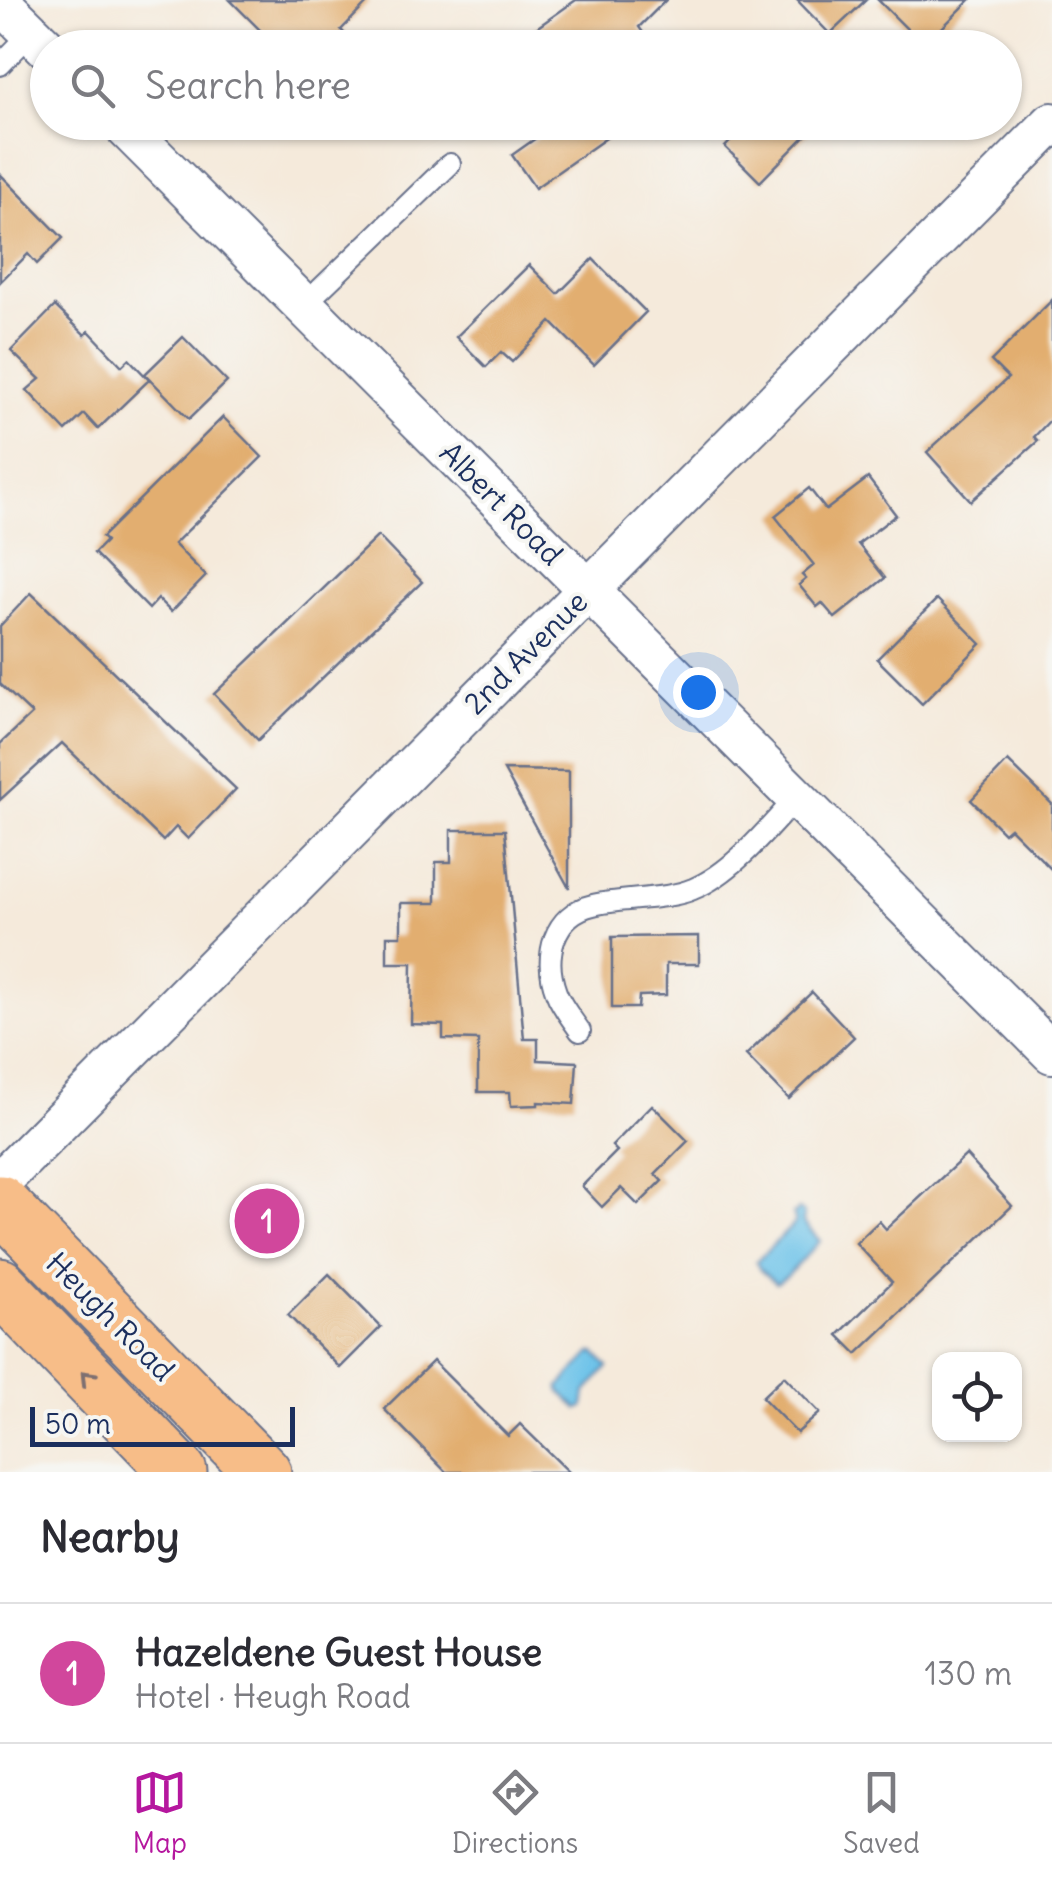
<!DOCTYPE html>
<html lang="en">
<head>
<meta charset="utf-8">
<style>
  :root { --surface:#fff; --page:#f2f2f3; --text:#2b2b33; --muted:#7c7c81; --line:#e1e1e2; --accent:#b5179e }
  body { margin:0; font-family:Delius,sans-serif; background:var(--page); color:var(--text) }
  .controls { position:absolute; right:30px; bottom:30px; display:grid; overflow:hidden; border-radius:20px; box-shadow:0 2px 8px #0004 }
  .controls button { width:90px; height:90px; display:grid; place-items:center; padding:0; border:0; border-bottom:2px solid var(--line); background:var(--surface); color:var(--text); font:50px sans-serif }
  .scale { position:absolute; left:30px; bottom:25px; width:265px; box-sizing:border-box; padding-left:10px; border:5px solid #1b2f5e; border-top:0; font-size:28px; line-height:35px; white-space:nowrap; color:#1b2f5e; -webkit-text-stroke:8px #f6f6f2; paint-order:stroke }
  .you { position:absolute; left:698px; top:692px; width:35px; height:35px; margin:-25px; border:8px solid #fff; border-radius:50%; background:#1a73e8; box-shadow:0 0 0 15px #1a73e833 }
  .badge { display:grid; place-items:center; width:65px; height:65px; border-radius:50%; background:var(--accent); color:#fff; font-size:32px; font-weight:700 }
  .pin { position:absolute; translate:-50% -50%; border:5px solid #fff; box-shadow:0 2px 10px #0006 }
  .list { margin:0; padding:0; list-style:none }
  h2 { display:flex; justify-content:space-between; align-items:center; height:130px; margin:0; padding:0 40px; font-size:42px }
  h2 small { font-size:32px; font-weight:400; color:var(--muted) }
  .list li { display:grid; grid-template-columns:65px 1fr auto; gap:30px; align-items:center; box-sizing:border-box; height:140px; padding:0 40px; border-top:2px solid var(--line) }
  .list b { display:block; font-size:38px; white-space:nowrap }
  .list p { margin:0; font-size:32px; white-space:nowrap; color:var(--muted) }
  .list em { font-size:32px; font-style:normal; color:var(--muted) }
  .icon { flex:none; width:55px; height:55px; fill:none; stroke:currentColor; stroke-width:2; stroke-linecap:round; stroke-linejoin:round }
  .map { position:relative; flex:none; width:1052px; height:1472px; overflow:hidden }
  .search { position:absolute; background:var(--surface); box-shadow:0 2px 8px #0004; left:30px; right:30px; top:30px; height:110px; display:flex; align-items:center; gap:25px; box-sizing:border-box; padding:0 35px; border-radius:55px; color:var(--muted); font-size:38px }
  .sheet { height:270px; background:var(--surface) }
  nav { display:flex; justify-content:space-around; align-items:center; box-sizing:border-box; height:140px; border-top:2px solid var(--line); background:var(--surface); font-size:28px; color:var(--muted) }
  nav a { display:grid; justify-items:center; gap:5px }
  nav .on { color:var(--accent) }
  .map>svg:first-child { display:block }
</style>
</head>
<body>
<div class="map">
<svg width="1052" height="1472" viewBox="0 0 1052 1472">
  <rect width="100%" height="100%" fill="#f6f6f2"/>
  <filter id="ink" filterUnits="userSpaceOnUse"><feTurbulence type="fractalNoise" baseFrequency=".01" numOctaves="2"/><feDisplacementMap in="SourceGraphic" scale="20" xChannelSelector="R" yChannelSelector="G"/><feConvolveMatrix kernelMatrix="1 2 1 2 8 2 1 2 1" color-interpolation-filters="sRGB"/></filter>
  <filter id="wash" filterUnits="userSpaceOnUse"><feTurbulence type="fractalNoise" baseFrequency=".0048" numOctaves="4" result="noise"/><feDisplacementMap in="SourceGraphic" scale="40" xChannelSelector="R" yChannelSelector="G"/><feGaussianBlur stdDeviation="2.25" result="paint"/><feColorMatrix in="noise" values="0 0 0 0 0 0 0 0 0 0 0 0 0 0 0 0 0 1.4 0 .05"/><feComposite in="paint" operator="in"/></filter>
  <g filter="url(#wash)">
    <rect width="100%" height="100%" fill="#f5eadb"/>
    <!-- water -->
    <g fill="#6cc2e9" stroke="#4478a4" stroke-width="2.5">
      <polygon points="799,1210 804,1213 803,1222 820,1241 787,1276 776,1283 760,1270 756,1262 795,1223 793,1214"/>
      <polygon points="591,1353 595,1353 608,1367 586,1392 584,1407 578,1409 560,1391 559,1387"/>
    </g>
    <g id="blocks">
      <!-- building -->
      <g fill="#e2ae70">
        <polygon points="230,0 370,0 341,30 359,48 278,48"/>
        <polygon points="576,0 666,0 639,27 654,48 508,48"/>
        <polygon points="797,0 866,0 830,34"/>
        <polygon points="878,0 970,0 924,46"/>
        <polygon points="530,122 629,122 535,188 512,155 539,136"/>
        <polygon points="749,122 819,122 760,182 725,147"/>
        <polygon points="0,174 63,238 37,264 28,254 0,282"/>
        <polygon points="593,259 646,312 594,365 551,322 512,362 501,352 486,367 456,337 529,265 558,294"/>
        <polygon points="1052,300 1052,418 1034,437 1038,441 971,501 927,452 1008,378 991,361"/>
        <polygon points="55,306 85,335 89,331 122,366 129,359 149,380 98,429 84,414 66,431 27,390 40,379 11,351"/>
        <polygon points="183,337 227,382 189,419 145,374"/>
        <polygon points="223,417 262,457 174,544 206,576 171,612 158,599 149,609 94,553 106,541 102,537"/>
        <polygon points="868,478 896,515 858,544 885,578 835,618 822,603 817,607 799,585 806,579 802,575 814,565 775,516 809,488 826,510"/>
        <polygon points="378,536 422,582 258,740 214,694"/>
        <polygon points="31,593 236,789 188,839 176,827 163,841 62,743 0,800 0,744 32,714 0,684 0,626"/>
        <polygon points="937,599 981,644 922,704 877,659"/>
        <polygon points="1008,761 1052,804 1052,870 1010,828 1004,833 971,800"/>
        <polygon points="504,770 569,771 569,888"/>
        <polygon points="451,830 505,830 524,1039 538,1039 538,1060 577,1062 574,1104 538,1102 538,1105 511,1106 510,1092 478,1092 478,1040 443,1039 443,1025 411,1024 412,963 387,963 387,936 401,936 401,903 436,903 436,862 451,862"/>
        <polygon points="699,936 699,964 666,964 666,995 639,996 638,1008 612,1008 612,937"/>
        <polygon points="812,992 854,1037 789,1099 746,1055"/>
        <polygon points="652,1105 688,1141 655,1174 662,1181 638,1205 621,1188 602,1207 582,1186 617,1151 612,1146"/>
        <polygon points="966,1155 1012,1206 857,1354 838,1335 892,1282 856,1243 879,1221 886,1229"/>
        <polygon points="329,1274 381,1327 340,1368 288,1315"/>
        <polygon points="433,1361 508,1436 520,1424 569,1472 446,1472 384,1409"/>
        <polygon points="784,1376 820,1413 797,1433 762,1397"/>
      </g>
    </g>
  </g>
  <g filter="url(#ink)">
    <use href="#blocks" fill-opacity="0" stroke="#67708a" stroke-width="2.5"/>
    <g fill="none" stroke-linecap="round" stroke-linejoin="round">
      <!-- service casing -->
      <g stroke="#67708a" stroke-width="24">
        <g id="service">
          <polyline points="0,65 31,33"/>
          <polyline points="303,306 450,164"/>
          <path d="M580,1031C572,1019 561,1006 556,992C543,957 553,914 593,905C622,898 668,900 693,889C732,873 768,829 797,797"/>
        </g>
      </g>
      <!-- minor casing -->
      <g stroke="#67708a" stroke-width="44">
        <g id="minor">
          <polyline points="0,2 48,49"/>
          <polyline points="120,122 1052,1053"/>
          <polyline points="0,1182 1052,123"/>
        </g>
      </g>
      <!-- primary casing -->
      <g stroke="#67708a" stroke-width="59">
        <g id="primary">
          <polyline points="0,1203 263,1472"/>
          <polyline points="0,1286 179,1472"/>
        </g>
      </g>
      <!-- service -->
      <use href="#service" stroke="#fff" stroke-width="20"/>
      <!-- minor -->
      <use href="#minor" stroke="#fff" stroke-width="40"/>
      <!-- primary -->
      <use href="#primary" stroke="#f7bd88" stroke-width="55"/>
    </g>
    <!-- one-way arrows -->
    <defs><path id="oneway-chevron" d="M-2-3.5L2.5 0L-2 3.5" fill="none" stroke-width="1.6" stroke-linecap="round" stroke-linejoin="round" transform="scale(2.5)"/></defs>
    <use stroke="#7e6f71" href="#oneway-chevron" transform="translate(87 1377) rotate(-134)"/>
  </g>
  <g text-anchor="middle" stroke-width="8" stroke-linejoin="round" paint-order="stroke">
    <!-- street labels -->
    <g font-size="30" fill="#1b2f5e" stroke="#f6f6f2">
      <text transform="translate(501 504) rotate(45)" y="10">Albert Road</text>
      <text transform="translate(526 653) rotate(-45)" y="10">2nd Avenue</text>
      <text transform="translate(110 1317) rotate(45)" y="10">Heugh Road</text>
    </g>
  </g>
</svg>
<div class="controls">
<button><svg class="icon" aria-label="locate" viewBox="0 0 24 24"><circle cx="12" cy="12" r="6"/><path d="M12 2v4M12 18v4M2 12h4M18 12h4"/></svg></button>
</div>
<div class="scale">50 m</div>
<div class="you"></div>
<div class="pin badge" style="left:267px;top:1221px;background:#d1479c">1</div>
<div class="search"><svg class="icon" aria-label="search" viewBox="0 0 24 24"><circle cx="10" cy="10" r="6"/><path d="M15 15l6 6"/></svg>Search here</div>
</div>
<section class="sheet">
<h2>Nearby<small></small></h2>
<ul class="list">
<li><span class="badge" style="background:#d1479c">1</span><div><b>Hazeldene Guest House</b><p>Hotel · Heugh Road</p></div><em>130 m</em></li>
</ul>
</section>
<nav>
<a class="on"><svg class="icon" aria-label="map" viewBox="0 0 24 24"><path d="M3 6l6-2 6 2 6-2v14l-6 2-6-2-6 2zM9 4v14M15 6v14"/></svg>Map</a>
<a><svg class="icon" aria-label="directions" viewBox="0 0 24 24"><path d="M12 3l9 9-9 9-9-9zM9 14v-3h6M13 9l2 2-2 2"/></svg>Directions</a>
<a><svg class="icon" aria-label="saved" viewBox="0 0 24 24"><path d="M7 4h10v16l-5-4-5 4z"/></svg>Saved</a>
</nav>
</body>
</html>
